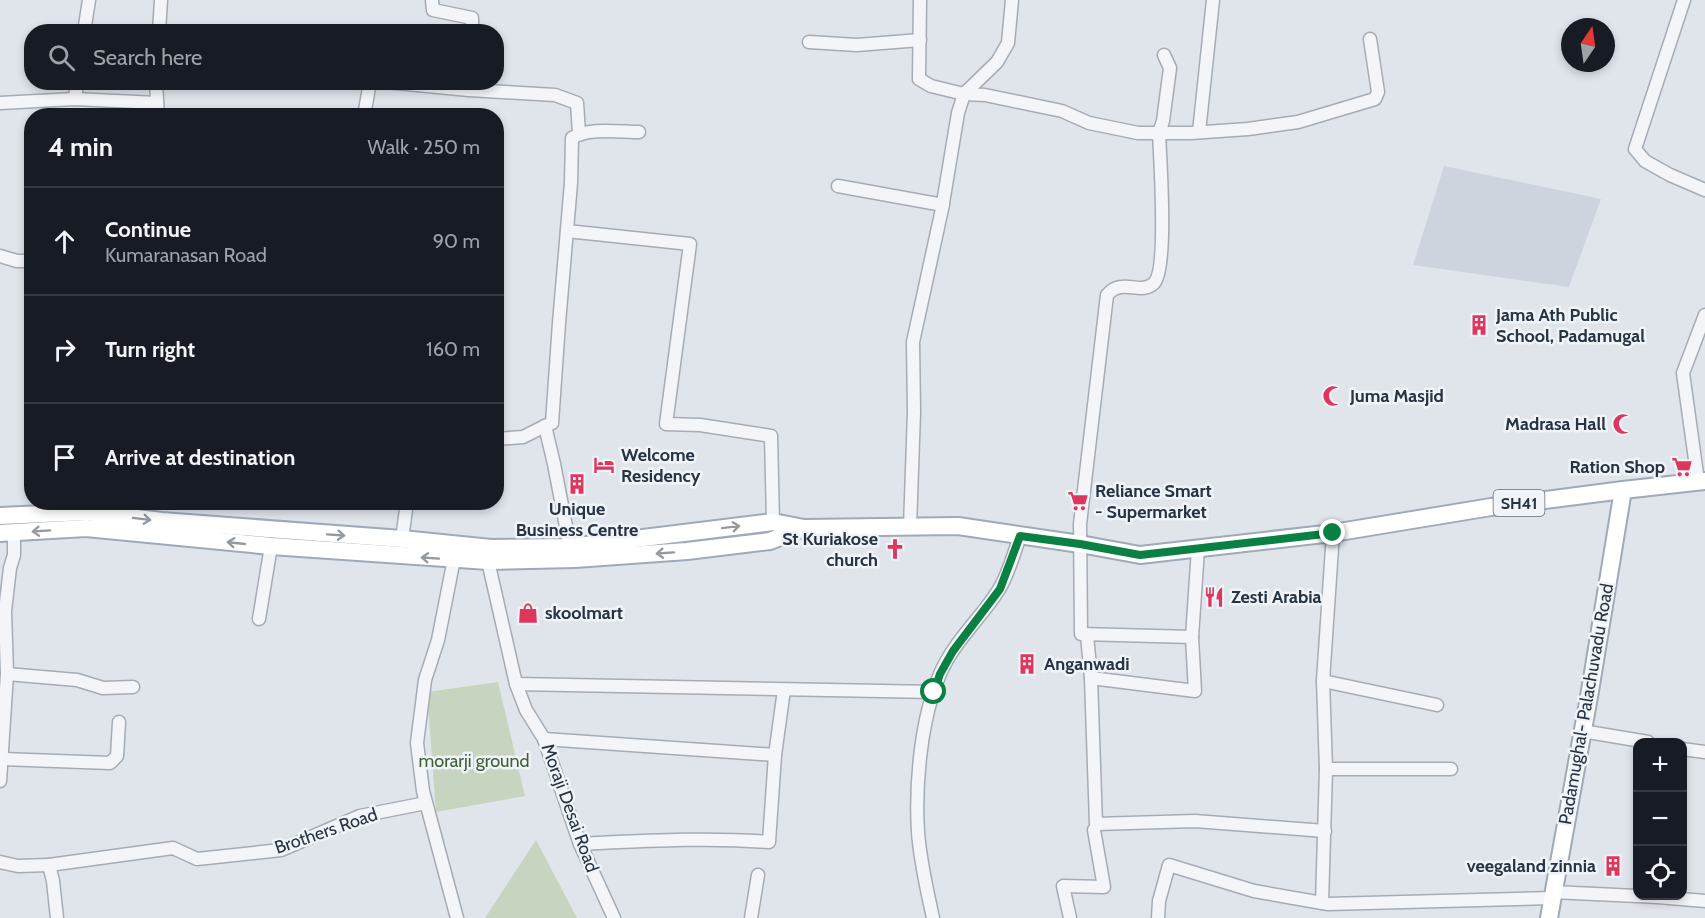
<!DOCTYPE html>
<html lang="en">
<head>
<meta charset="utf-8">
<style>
  :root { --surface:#171b24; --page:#242831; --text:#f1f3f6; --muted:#9ea1a6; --line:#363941 }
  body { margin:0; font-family:Cabin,sans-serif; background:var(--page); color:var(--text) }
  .controls { position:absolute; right:18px; bottom:18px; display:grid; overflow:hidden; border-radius:12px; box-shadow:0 3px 9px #0003 }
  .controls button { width:54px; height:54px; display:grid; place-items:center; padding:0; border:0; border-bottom:2px solid var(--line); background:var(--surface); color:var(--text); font:30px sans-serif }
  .compass { position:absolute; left:1561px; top:18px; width:54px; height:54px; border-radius:50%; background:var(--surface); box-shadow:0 3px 9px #0003; rotate:13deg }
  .stop { position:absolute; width:18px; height:18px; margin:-14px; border:4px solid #0b8043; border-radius:50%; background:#fff }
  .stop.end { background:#0b8043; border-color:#fff; box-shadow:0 2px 6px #0008 }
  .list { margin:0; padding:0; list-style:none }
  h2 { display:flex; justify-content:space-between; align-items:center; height:78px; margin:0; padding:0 24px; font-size:26px }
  h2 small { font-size:20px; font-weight:400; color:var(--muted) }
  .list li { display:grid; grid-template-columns:39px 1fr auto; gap:18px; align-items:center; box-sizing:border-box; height:108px; padding:0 24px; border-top:2px solid var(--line) }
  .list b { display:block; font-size:22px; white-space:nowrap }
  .list p { margin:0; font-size:20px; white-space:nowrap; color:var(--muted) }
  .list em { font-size:20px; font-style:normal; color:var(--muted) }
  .icon { flex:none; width:33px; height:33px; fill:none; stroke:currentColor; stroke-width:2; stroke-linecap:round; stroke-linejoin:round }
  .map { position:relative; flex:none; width:1705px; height:918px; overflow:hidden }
  .search { position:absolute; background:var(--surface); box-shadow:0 3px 9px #0003; left:24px; top:24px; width:480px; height:66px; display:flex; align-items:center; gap:15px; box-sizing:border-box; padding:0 21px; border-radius:24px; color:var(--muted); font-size:22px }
  .panel { position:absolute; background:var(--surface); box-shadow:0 3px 9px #0003; left:24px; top:108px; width:480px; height:402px; border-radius:24px }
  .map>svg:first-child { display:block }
</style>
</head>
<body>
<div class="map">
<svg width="1705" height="918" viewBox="0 0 1705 918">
  <rect width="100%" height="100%" fill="#e0e5eb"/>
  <!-- built -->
  <polygon fill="#ced4dd" points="1444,166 1601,199 1569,287 1413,265"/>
  <!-- green -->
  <g fill="#c7d5c0">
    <polygon points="498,682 525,796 436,812 427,692"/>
    <polygon points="536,840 577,918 485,918"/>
  </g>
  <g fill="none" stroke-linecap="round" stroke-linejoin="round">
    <!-- minor casing -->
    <g stroke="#a5acb6" stroke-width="15">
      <g id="minor">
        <polyline points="432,0 433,10 472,18 472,32"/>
        <polyline points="920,0 919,79 931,86 964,94 985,95 1062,111 1089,123 1138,133 1191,133 1248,129 1298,122 1375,99 1378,92 1370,39"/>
        <polyline points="1684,0 1635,149 1645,161 1670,175 1705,190"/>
        <polyline points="84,32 89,0"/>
        <polyline points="159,32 161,0"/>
        <polyline points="809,42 857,45 920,40"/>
        <path d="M1164,55L1170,68L1163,121L1159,133C1160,157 1168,269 1154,283C1141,296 1122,277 1107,295L1080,524L1081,634L1192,637"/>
        <polyline points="156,82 158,116"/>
        <polyline points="386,82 469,90 555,95 577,103 579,133"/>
        <polyline points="75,99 77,82"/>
        <polyline points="0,103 75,99 157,103"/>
        <polyline points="364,116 370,82"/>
        <polyline points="1199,132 1213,0"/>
        <polyline points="838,186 943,205"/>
        <polyline points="567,231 690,244 666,424 700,425 771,436 773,522"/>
        <polyline points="0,256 17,261 32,261"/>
        <polyline points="496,439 523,437 545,426"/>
        <polyline points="1698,481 1683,373 1705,315"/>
        <polyline points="910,527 914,412 913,342 942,209 958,113 964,94 997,62 1008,43 1012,0"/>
        <polyline points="402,539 407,502"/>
        <path d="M570,547L554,464L545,426L552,423L559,323L571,183L572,138C588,127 620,132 639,132"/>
        <polyline points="1198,549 1192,637 1195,691 1091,678 1096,824 1195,821 1325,831"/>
        <polyline points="454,559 438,640 425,680 417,743 423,791 457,918"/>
        <polyline points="488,561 516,684 526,710 544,739 580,844 614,918"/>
        <polyline points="259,619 271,546"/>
        <polyline points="1087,635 1091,678"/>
        <polyline points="7,674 77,680 103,688 133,687"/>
        <polyline points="1323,681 1437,705"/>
        <polyline points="516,684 934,692"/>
        <polyline points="1582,731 1648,742"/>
        <polyline points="544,739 775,755 784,690"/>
        <polyline points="1682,749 1705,752"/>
        <polyline points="2,759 110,763 117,756 119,722"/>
        <polyline points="1326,769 1451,769"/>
        <polyline points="0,781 7,674 5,611 10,568 14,555 14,533"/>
        <path d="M580,844C643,841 706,837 769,842L775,755"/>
        <polyline points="0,862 18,866 49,865 53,881 57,918"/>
        <polyline points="49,865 173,848 197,859 281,850 360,816 426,803"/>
        <polyline points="1553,892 1658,897 1705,901"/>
        <polyline points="1322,903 1326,769 1323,681 1333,533"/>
        <polyline points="751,918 758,875"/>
        <path d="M933,918C927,890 920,861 918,832C915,784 921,718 940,674C953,643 980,619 998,591C1008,576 1014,553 1020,536"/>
        <polyline points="1070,918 1063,886 1104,887 1094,830"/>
        <polyline points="1158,918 1159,901 1169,865 1254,891 1328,904 1552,898"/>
      </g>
    </g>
    <!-- major casing -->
    <g stroke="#9eaab8" stroke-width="20">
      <g id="major">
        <polyline points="0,516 86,512 162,521 402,539 491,548 570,547 773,522 804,528 958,526 1080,544 1140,555 1333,533 1491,507 1623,490 1705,481"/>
        <polyline points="0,533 86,528 271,546 488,561 575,559 687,551 770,541 803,528"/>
        <polyline points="1549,918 1590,691 1623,490"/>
      </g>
    </g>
    <!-- minor -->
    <use href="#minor" stroke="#f3f5f8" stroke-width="12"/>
    <!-- major -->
    <use href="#major" stroke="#fff" stroke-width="16"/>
  </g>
  <!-- one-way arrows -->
  <defs><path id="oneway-shaft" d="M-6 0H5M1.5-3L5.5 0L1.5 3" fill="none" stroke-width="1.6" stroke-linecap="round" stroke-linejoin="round" transform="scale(1.5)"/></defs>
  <g stroke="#939aa2">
    <use href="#oneway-shaft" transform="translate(142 519) rotate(7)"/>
    <use href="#oneway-shaft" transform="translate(731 527) rotate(-7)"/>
    <use href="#oneway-shaft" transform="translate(41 531) rotate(176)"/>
    <use href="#oneway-shaft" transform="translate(336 535) rotate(4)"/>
    <use href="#oneway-shaft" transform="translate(236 543) rotate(-174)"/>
    <use href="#oneway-shaft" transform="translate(665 553) rotate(176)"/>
    <use href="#oneway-shaft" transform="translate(430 558) rotate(-176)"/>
  </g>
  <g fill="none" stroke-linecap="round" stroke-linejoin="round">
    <!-- route -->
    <polyline stroke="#0b8043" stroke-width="8" points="934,692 940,674 953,651 1000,589 1020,536 1080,544 1140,555 1333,533"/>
  </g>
  <!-- icons -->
  <defs>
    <g id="building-bare" transform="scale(1.62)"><path d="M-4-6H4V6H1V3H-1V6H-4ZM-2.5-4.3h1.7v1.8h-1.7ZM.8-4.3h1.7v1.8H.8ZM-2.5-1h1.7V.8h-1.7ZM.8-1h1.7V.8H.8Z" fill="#dd375e" stroke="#f0f4f8" stroke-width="2.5" paint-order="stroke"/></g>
    <g id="mosque-bare" transform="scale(1.62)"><path d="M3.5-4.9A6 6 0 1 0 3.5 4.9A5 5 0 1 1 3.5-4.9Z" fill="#dd375e" stroke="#f0f4f8" stroke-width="2.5" paint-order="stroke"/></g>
    <g id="hotel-bare" transform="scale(1.62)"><path d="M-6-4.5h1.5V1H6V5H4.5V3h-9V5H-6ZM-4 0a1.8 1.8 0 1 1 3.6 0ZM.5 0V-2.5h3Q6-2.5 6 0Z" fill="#dd375e" stroke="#f0f4f8" stroke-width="2.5" paint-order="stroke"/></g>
    <g id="supermarket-bare" transform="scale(1.62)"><path d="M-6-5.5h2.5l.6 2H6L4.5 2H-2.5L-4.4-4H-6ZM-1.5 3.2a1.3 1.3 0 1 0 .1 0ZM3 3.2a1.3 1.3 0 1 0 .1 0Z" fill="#dd375e" stroke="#f0f4f8" stroke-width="2.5" paint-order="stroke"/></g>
    <g id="church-bare" transform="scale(1.62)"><path d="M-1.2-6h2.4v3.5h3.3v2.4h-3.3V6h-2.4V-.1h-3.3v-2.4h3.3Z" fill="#dd375e" stroke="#f0f4f8" stroke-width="2.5" paint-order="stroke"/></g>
    <g id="restaurant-bare" transform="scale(1.62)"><path d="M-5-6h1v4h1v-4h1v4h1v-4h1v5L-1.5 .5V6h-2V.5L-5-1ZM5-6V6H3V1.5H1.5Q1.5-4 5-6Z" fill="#dd375e" stroke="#f0f4f8" stroke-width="2.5" paint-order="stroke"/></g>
    <g id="shop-bare" transform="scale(1.62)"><path d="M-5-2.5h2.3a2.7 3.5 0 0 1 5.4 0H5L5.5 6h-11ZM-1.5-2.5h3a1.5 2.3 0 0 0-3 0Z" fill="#dd375e" stroke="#f0f4f8" stroke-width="2.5" paint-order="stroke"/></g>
  </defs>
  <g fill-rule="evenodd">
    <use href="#building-bare" x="1479" y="325"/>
    <use href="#mosque-bare" x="1333" y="396"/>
    <use href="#mosque-bare" x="1623" y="424"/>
    <use href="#hotel-bare" x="604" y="465"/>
    <use href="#supermarket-bare" x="1682" y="467"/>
    <use href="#building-bare" x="577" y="484"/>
    <use href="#supermarket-bare" x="1078" y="501"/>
    <use href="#church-bare" x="895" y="549"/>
    <use href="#restaurant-bare" x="1214" y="597"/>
    <use href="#shop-bare" x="528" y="613"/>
    <use href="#building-bare" x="1027" y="664"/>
    <use href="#building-bare" x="1613" y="866"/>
  </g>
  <g text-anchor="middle" stroke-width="5" stroke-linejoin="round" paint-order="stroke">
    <!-- shield labels -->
    <rect fill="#f0f4f8" stroke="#636e7a" stroke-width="1.5" x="1493.5" y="490" width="51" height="26" rx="4.5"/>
    <g font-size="16" font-weight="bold" fill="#273444">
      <text x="1519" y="509">SH41</text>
    </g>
    <!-- poi labels -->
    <g font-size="18" font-weight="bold" fill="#273444" stroke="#f0f4f8" text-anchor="start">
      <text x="1496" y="321">Jama Ath Public<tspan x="1496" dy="21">School, Padamugal</tspan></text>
      <text x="1350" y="402">Juma Masjid</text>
      <text x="1606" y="430" text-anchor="end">Madrasa Hall</text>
      <text x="621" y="461">Welcome<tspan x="621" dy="21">Residency</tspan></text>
      <text x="1665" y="473" text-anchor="end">Ration Shop</text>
      <text x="1095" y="497">Reliance Smart<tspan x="1095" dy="21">- Supermarket</tspan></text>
      <text x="577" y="515" text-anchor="middle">Unique<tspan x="577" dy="21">Business Centre</tspan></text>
      <text x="878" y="545" text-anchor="end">St Kuriakose<tspan x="878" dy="21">church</tspan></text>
      <text x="1231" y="603">Zesti Arabia</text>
      <text x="545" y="619">skoolmart</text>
      <text x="1044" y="670">Anganwadi</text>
      <text x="1596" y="872" text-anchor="end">veegaland zinnia</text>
    </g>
    <!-- street labels -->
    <g font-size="18" fill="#273444" stroke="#f0f4f8">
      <text transform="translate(1586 704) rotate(-80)" y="6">Padamughal- Palachuvadu Road</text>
      <text transform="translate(570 808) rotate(70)" y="6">Moraji Desai Road</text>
      <text transform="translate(326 831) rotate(-19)" y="6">Brothers Road</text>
    </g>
    <!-- park labels -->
    <g font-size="18" fill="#3f6132" stroke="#f0f4f8">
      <text x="474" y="767">morarji ground</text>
    </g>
  </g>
</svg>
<div class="controls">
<button>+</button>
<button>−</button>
<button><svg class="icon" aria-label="locate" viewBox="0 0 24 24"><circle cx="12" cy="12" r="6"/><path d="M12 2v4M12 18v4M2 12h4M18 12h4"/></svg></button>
</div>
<svg class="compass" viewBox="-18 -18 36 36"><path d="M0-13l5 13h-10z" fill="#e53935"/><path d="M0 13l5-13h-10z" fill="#9ea1a6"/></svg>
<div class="stop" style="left:934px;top:692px"></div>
<div class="stop end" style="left:1333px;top:533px"></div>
<div class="search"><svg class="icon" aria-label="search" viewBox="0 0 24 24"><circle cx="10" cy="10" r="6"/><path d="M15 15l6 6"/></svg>Search here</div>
<section class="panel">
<h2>4 min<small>Walk · 250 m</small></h2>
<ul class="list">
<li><svg class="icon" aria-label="ahead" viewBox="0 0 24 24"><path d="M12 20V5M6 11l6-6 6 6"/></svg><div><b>Continue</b><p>Kumaranasan Road</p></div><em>90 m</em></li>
<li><svg class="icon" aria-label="right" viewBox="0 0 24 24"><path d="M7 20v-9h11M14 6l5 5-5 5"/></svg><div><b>Turn right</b></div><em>160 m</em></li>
<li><svg class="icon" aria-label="arrive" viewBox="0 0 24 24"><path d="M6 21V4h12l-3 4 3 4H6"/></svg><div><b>Arrive at destination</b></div></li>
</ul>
</section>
</div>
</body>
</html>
